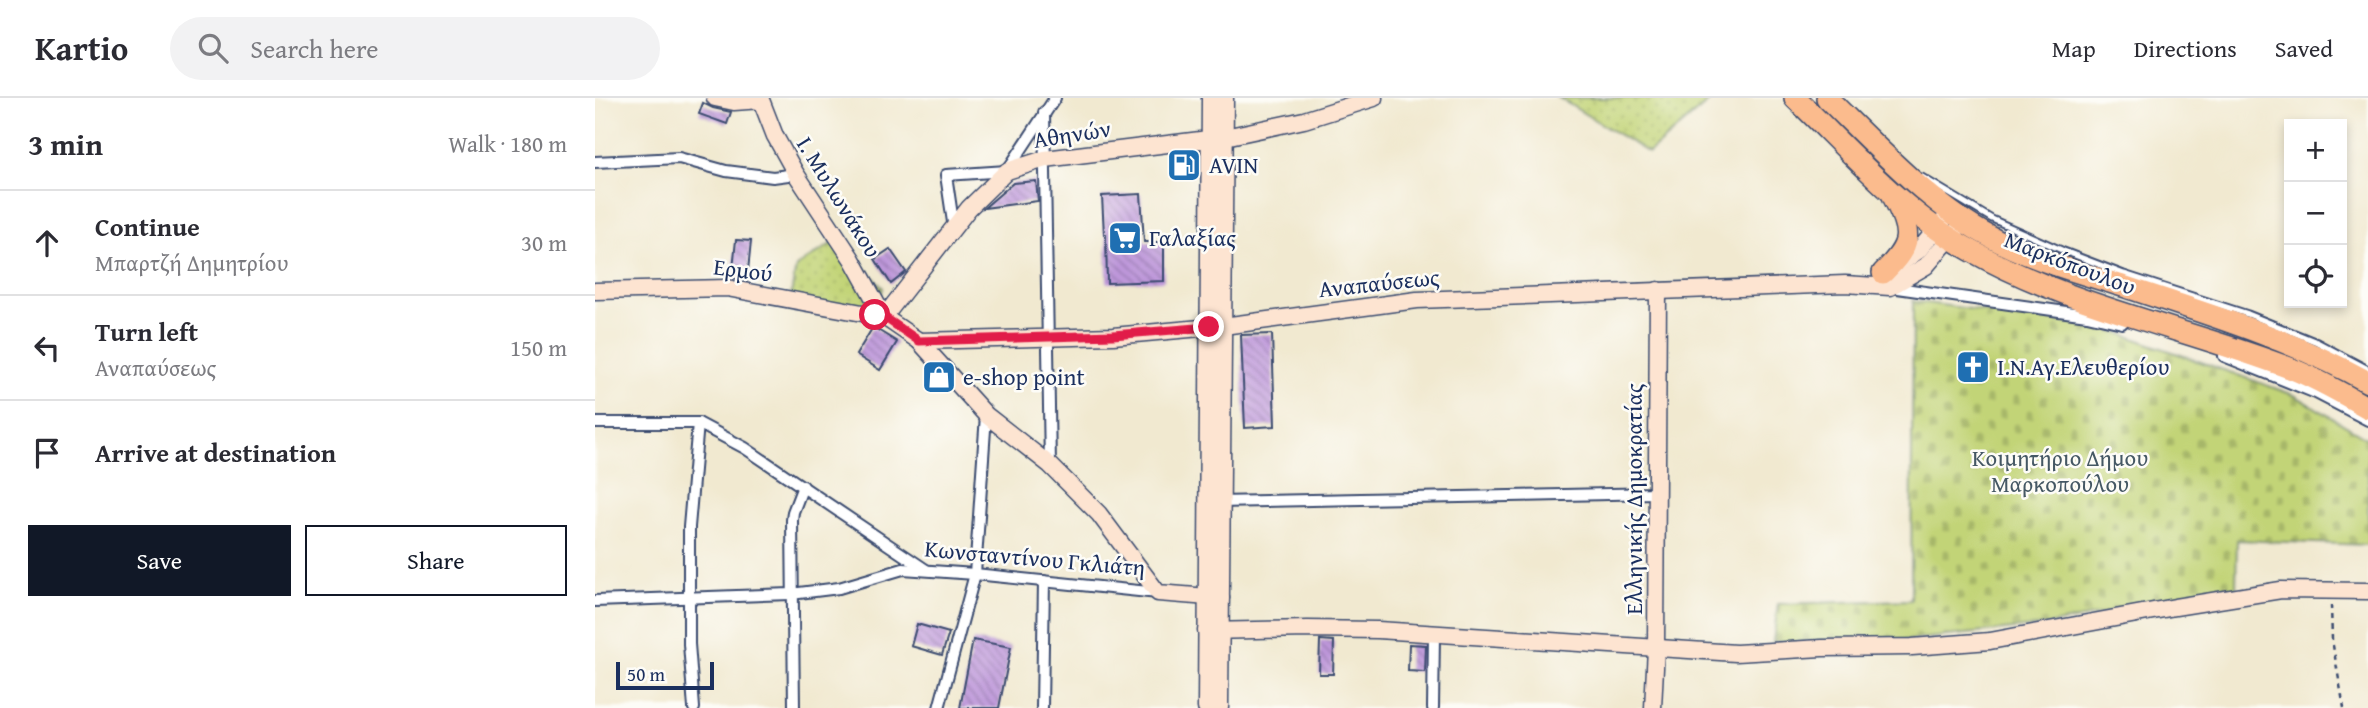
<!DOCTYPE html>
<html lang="en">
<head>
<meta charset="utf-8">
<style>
  :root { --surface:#fff; --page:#f2f2f3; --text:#2b2b33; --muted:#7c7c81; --line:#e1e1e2; --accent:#111827 }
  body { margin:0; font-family:"Gentium Book Plus",serif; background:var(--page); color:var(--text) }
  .controls { position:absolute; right:21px; top:21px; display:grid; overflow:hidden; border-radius:0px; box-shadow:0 4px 10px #0003 }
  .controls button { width:63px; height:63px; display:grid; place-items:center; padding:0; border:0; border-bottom:2px solid var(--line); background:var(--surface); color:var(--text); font:35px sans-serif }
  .scale { position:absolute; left:21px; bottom:18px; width:98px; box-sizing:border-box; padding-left:7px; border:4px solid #1b2f5e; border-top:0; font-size:19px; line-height:24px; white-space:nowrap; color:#1b2f5e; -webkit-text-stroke:5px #fdfcf7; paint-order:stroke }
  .stop { position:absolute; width:21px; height:21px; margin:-16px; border:5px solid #e11d48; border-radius:50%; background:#fff }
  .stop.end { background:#e11d48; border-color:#fff; box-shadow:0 2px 7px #0008 }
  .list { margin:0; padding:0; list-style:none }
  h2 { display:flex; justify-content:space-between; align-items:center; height:91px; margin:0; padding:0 28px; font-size:30px }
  h2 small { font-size:23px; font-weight:400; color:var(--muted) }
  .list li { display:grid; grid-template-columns:46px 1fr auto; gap:21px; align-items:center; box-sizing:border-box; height:105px; padding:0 28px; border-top:2px solid var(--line) }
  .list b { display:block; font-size:26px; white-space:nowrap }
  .list p { margin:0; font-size:23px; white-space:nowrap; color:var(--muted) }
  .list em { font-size:23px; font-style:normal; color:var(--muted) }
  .actions { display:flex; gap:14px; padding:21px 28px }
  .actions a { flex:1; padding:16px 0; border:2px solid var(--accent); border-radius:0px; text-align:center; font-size:24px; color:var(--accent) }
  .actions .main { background:var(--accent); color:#fff }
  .icon { flex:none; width:38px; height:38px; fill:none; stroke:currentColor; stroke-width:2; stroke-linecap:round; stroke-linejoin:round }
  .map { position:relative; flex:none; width:1773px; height:610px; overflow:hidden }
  header { display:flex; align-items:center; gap:42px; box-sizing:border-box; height:98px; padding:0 35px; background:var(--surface); border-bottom:2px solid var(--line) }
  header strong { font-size:33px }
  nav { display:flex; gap:38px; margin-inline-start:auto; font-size:24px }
  .search { width:490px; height:63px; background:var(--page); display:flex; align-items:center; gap:18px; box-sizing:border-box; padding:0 24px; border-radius:38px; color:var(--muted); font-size:26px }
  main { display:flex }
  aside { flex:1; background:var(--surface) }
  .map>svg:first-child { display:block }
</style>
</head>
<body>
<header>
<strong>Kartio</strong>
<div class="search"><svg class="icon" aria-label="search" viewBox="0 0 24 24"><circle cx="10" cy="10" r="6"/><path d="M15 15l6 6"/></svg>Search here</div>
<nav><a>Map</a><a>Directions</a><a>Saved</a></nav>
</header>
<main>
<aside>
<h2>3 min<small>Walk · 180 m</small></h2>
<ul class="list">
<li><svg class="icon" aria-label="ahead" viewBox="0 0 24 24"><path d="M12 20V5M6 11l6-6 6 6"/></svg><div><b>Continue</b><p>Μπαρτζή Δημητρίου</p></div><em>30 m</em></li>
<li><svg class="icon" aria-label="left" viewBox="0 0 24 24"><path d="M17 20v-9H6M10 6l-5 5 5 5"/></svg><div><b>Turn left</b><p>Αναπαύσεως</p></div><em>150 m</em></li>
<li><svg class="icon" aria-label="arrive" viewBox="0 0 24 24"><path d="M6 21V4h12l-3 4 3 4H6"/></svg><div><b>Arrive at destination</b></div></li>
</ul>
<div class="actions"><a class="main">Save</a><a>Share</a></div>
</aside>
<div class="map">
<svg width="1773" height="610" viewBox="0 0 1773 610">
  <defs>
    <pattern id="grass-dots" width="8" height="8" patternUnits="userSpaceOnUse" patternTransform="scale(1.75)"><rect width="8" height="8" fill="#c2d477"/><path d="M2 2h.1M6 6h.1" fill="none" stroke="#a6b669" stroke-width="1.8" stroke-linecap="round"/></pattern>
    <pattern id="cemetery-stones" width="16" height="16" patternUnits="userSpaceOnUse" patternTransform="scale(1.75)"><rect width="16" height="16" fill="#c2d477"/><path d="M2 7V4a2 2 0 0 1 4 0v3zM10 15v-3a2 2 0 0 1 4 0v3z" fill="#a6b669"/></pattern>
    <pattern id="building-back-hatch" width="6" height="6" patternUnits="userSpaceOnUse" patternTransform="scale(1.75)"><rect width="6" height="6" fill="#be97da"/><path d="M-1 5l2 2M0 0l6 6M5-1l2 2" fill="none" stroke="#9a7cb4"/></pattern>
  </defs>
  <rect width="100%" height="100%" fill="#fdfcf7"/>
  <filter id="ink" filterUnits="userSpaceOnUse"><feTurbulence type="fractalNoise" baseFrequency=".0143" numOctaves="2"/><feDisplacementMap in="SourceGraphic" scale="14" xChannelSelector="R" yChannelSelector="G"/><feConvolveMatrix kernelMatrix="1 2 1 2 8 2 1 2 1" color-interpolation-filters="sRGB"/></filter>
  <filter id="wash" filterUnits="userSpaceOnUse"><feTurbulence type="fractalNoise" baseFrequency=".00686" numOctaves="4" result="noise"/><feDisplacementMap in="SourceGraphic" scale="28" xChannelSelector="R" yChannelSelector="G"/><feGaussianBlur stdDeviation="1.57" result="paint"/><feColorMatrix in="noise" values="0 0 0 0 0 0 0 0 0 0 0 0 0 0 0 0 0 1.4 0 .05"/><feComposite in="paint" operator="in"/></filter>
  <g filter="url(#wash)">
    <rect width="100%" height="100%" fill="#f1e9d0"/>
    <!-- grass -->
    <g fill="url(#grass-dots)" stroke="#6e826a" stroke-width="2">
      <polygon points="964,0 1118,0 1054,55"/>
      <polygon points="240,136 288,190 280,217 195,202 201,169 236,146"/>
      <polygon points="1633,235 1688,253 1773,293 1773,300 1685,257 1633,237"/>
    </g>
    <!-- cemetery -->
    <polygon fill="url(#cemetery-stones)" stroke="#6e826a" stroke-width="2" points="1318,203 1510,230 1699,297 1773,341 1773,447 1642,442 1641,490 1447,528 1314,542 1178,544 1183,506 1316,502"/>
    <g id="blocks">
      <!-- building -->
      <g fill="url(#building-back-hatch)">
        <polygon points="108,5 118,10 136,14 132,26 104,16"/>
        <polygon points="600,58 600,75 578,76 578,59"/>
        <polygon points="441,83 443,103 389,110 418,85"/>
        <polygon points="546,96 549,144 569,144 569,183 512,185 511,136 509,136 507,98"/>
        <polygon points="141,142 156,143 152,183 137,180"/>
        <polygon points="295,151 311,174 296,186 280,161"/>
        <polygon points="278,229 302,244 285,272 261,257"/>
        <polygon points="677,236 680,328 650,330 646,237"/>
        <polygon points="322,526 354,535 347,557 316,548"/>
        <polygon points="378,542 416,549 404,610 365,610"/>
        <polygon points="725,542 739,543 738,576 724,576"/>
        <polygon points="814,546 831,547 830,574 813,573"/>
      </g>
    </g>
  </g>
  <g filter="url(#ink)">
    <use href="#blocks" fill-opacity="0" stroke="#3b4b6f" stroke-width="2"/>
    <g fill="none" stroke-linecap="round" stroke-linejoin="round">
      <!-- lane casing -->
      <g stroke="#3b4b6f" stroke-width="9">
        <polyline id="lane" points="1327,79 1397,121 1469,153 1529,176 1653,216 1722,244 1773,271"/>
      </g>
      <!-- street casing -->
      <g stroke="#3b4b6f" stroke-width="14">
        <g id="street">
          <polyline points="449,14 455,367"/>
          <polyline points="0,64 84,60 131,73 178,79 201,76"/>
          <polyline points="359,131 351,77 412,73 460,0"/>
          <polyline points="1295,189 1492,217 1527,225"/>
          <polyline points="1629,258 1721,295 1773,322"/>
          <polyline points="0,325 103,325 150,350 331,472"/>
          <polyline points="622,404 1062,395"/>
          <polyline points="0,503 196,496 244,490 308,471 380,476 563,495"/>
          <polyline points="99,610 94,546 94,429 103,325"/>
          <polyline points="199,610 197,422 198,414 208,388"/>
          <polyline points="344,610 380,476 391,317"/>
          <polyline points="447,610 449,483"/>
          <polyline points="838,610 839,537"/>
        </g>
      </g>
      <!-- secondary casing -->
      <g stroke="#3b4b6f" stroke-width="19">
        <g id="secondary">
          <polyline points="120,0 139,4 166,2 180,38 201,76 257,161 289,219 324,243 391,317 455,367 504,416 563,495 626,500"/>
          <polyline points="1299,170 1323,153 1348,123"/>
          <polyline points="0,193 132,190 289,219"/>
          <polyline points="289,219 374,110 412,73 450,61 630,39 709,22 779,0"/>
          <polyline points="324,243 518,238 628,228 822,202 1250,186 1295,189 1331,168 1361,133"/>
          <polyline points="611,533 713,531 783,532 1141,555 1227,550 1317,549 1395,543 1580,509 1686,492 1773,493"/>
          <polyline points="611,610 615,0"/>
          <polyline points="625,610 630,0"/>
          <polyline points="1058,610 1061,550 1063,192"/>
        </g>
      </g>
      <!-- highway casing -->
      <g stroke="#3b4b6f" stroke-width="24">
        <g id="highway">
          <path d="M1200,0C1255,53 1309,116 1377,153C1476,209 1592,230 1697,271C1723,281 1748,296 1773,310"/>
          <path d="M1232,0C1278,45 1332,103 1388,135C1433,161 1483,174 1531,189C1613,216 1698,242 1773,284"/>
          <path d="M1288,175C1318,145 1317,136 1298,98"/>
        </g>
      </g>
      <!-- path -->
      <polyline stroke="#3b4b6f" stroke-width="2.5" stroke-dasharray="5 5" stroke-linecap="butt" points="1736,507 1737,542 1749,610"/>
      <!-- lane -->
      <use href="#lane" stroke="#fff" stroke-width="5"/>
      <!-- street -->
      <use href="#street" stroke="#fff" stroke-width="10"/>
      <!-- secondary -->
      <use href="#secondary" stroke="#fde4d1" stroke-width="16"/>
      <!-- highway -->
      <use href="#highway" stroke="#fbbb8d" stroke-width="21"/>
    </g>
  </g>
  <g fill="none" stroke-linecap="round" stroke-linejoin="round" filter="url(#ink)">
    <!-- route -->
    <polyline stroke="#e11d48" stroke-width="9" points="280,217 289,219 324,243 518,237 614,229"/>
  </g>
  <!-- icons -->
  <defs>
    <g id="fuel-square" transform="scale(1.75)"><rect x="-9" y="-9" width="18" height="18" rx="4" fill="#1f6fb2" stroke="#fdfcf7"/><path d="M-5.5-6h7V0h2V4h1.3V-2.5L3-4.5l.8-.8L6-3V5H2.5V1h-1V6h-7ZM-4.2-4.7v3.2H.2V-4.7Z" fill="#fff"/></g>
    <g id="supermarket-square" transform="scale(1.75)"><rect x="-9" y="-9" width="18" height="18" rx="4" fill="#1f6fb2" stroke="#fdfcf7"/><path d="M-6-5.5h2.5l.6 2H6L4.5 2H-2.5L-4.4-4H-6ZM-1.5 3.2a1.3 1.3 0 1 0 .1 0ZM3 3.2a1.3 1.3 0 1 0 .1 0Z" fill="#fff"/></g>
    <g id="church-square" transform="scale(1.75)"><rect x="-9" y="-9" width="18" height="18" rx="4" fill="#1f6fb2" stroke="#fdfcf7"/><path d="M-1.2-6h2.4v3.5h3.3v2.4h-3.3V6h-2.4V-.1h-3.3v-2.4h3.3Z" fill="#fff"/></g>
    <g id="shop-square" transform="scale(1.75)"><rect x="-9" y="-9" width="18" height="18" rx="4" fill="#1f6fb2" stroke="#fdfcf7"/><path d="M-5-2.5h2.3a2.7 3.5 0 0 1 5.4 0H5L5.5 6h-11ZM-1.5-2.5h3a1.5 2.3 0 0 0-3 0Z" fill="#fff"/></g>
  </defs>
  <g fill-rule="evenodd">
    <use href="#fuel-square" x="589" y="67"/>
    <use href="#supermarket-square" x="530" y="140"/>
    <use href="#church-square" x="1378" y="269"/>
    <use href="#shop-square" x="344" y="279"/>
  </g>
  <g text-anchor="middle" stroke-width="5" stroke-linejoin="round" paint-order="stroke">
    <!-- street labels -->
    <g font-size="23" fill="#1b2f5e" stroke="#fdfcf7">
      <text transform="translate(477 36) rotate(-9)" y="8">Αθηνών</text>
      <text transform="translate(244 99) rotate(58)" y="8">Ι. Μυλωνάκου</text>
      <text transform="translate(1475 165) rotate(21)" y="8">Μαρκόπουλου</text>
      <text transform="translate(148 172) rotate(7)" y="8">Ερμού</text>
      <text transform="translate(784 185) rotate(-6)" y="8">Αναπαύσεως</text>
      <text transform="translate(1039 401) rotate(-90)" y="8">Ελληνικής Δημοκρατίας</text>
      <text transform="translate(440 460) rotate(5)" y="8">Κωνσταντίνου Γκλιάτη</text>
    </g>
    <!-- poi labels -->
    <g font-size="23" fill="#1b2f5e" stroke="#fdfcf7" text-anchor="start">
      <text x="614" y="75">AVIN</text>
      <text x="554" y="148">Γαλαξίας</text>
      <text x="1402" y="277">Ι.Ν.Αγ.Ελευθερίου</text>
      <text x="368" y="287">e-shop point</text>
    </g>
    <!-- park labels -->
    <g font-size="23" fill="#455864" stroke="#fdfcf7">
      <text x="1465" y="368">Κοιμητήριο Δήμου<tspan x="1465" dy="26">Μαρκοπούλου</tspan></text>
    </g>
  </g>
</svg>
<div class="controls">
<button>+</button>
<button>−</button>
<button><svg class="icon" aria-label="locate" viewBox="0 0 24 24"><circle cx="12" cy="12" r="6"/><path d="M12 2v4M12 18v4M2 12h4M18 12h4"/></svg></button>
</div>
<div class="scale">50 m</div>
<div class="stop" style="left:280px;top:217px"></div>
<div class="stop end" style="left:614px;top:229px"></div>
</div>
</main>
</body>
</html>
